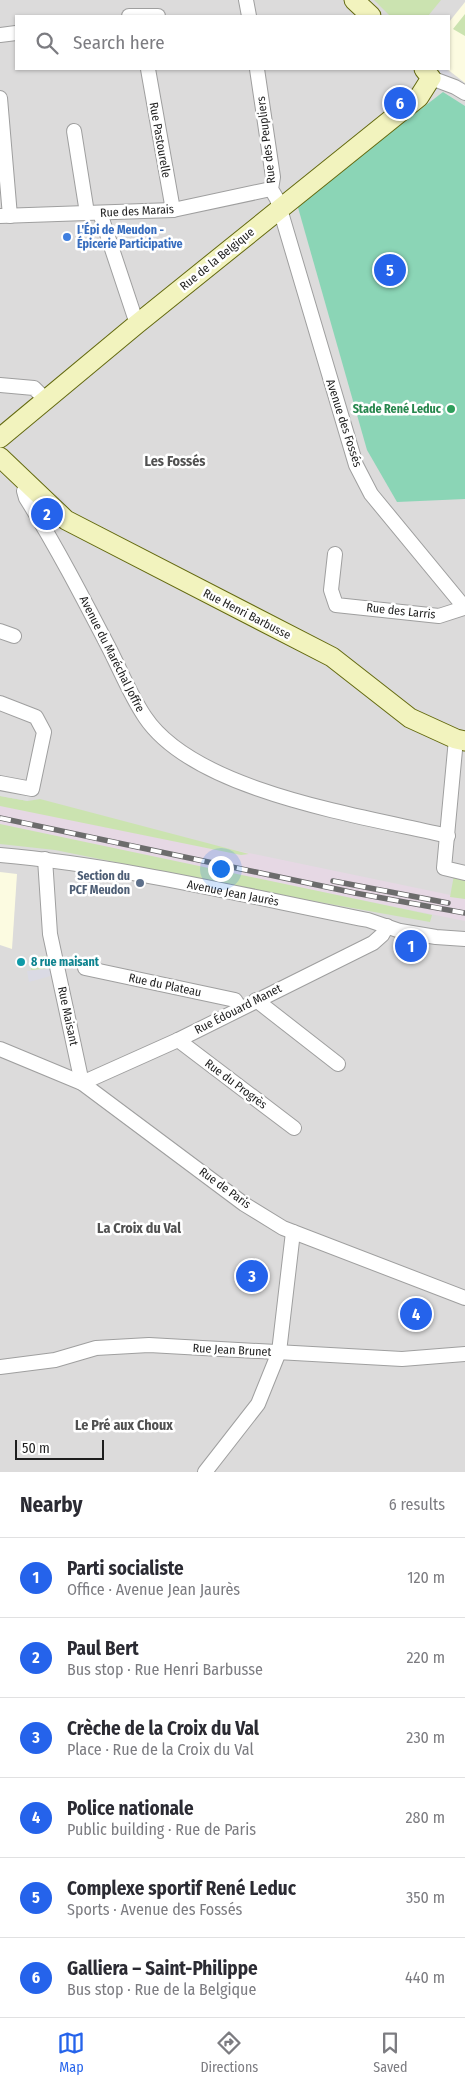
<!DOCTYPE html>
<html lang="en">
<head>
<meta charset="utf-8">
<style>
  :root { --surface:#fff; --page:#f2f2f3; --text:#2b2b33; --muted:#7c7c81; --line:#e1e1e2; --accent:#2563eb }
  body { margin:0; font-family:"Fira Sans Condensed",sans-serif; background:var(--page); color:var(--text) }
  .scale { position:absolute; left:15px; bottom:12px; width:89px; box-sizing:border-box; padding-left:5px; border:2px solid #1e1e1e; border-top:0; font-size:14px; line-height:18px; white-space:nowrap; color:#1e1e1e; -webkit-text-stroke:4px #fff; paint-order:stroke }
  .you { position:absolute; left:220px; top:868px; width:18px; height:18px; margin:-12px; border:4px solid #fff; border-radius:50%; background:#1a73e8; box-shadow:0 0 0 8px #1a73e833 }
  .badge { display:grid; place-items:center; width:32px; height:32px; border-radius:50%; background:var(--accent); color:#fff; font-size:16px; font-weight:700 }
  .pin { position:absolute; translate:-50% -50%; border:2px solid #fff; box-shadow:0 1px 5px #0006 }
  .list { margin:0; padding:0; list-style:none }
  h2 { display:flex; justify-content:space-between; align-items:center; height:65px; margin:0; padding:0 20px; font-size:21px }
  h2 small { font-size:16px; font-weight:400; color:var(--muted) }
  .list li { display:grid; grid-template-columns:32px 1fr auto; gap:15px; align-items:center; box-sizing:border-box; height:80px; padding:0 20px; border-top:1px solid var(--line) }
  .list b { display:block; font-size:19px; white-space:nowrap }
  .list p { margin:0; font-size:16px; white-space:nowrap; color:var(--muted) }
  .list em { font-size:16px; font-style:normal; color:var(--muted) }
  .icon { flex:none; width:28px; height:28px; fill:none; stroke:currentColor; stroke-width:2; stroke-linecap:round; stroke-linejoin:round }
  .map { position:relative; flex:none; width:465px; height:1472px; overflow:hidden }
  .search { position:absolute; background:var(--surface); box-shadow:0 1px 4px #0004; left:15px; right:15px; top:15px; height:55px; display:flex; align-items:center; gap:12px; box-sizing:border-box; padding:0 18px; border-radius:0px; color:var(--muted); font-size:19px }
  .sheet { height:545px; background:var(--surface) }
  nav { display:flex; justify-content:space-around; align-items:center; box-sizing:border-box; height:70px; border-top:1px solid var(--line); background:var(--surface); font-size:14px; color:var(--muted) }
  nav a { display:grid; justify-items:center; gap:2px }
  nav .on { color:var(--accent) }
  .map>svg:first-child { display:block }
</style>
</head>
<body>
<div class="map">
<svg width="465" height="1472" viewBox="0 0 465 1472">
  <rect width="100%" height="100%" fill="#eeebe5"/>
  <!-- residential -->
  <path fill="#dcdbdb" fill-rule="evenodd" d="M0,0H465V1472H0ZM16,16H449V69H16Z"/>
  <!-- industrial -->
  <polygon fill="#e6d8e4" points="0,801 465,898 465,921 0,827"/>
  <!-- education -->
  <g fill="#fcfbe1">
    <polygon points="465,2 465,83 447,69 449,22"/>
    <polygon points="0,872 17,874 12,949 0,945"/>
  </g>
  <!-- grass -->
  <g fill="#cbe3b0">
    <polygon points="374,0 441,0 428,16 390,16"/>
    <polygon points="465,14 465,36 453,29"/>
    <polygon points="0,796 28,801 40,799 249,854 241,855 0,806"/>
    <polygon points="0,824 432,915 430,922 263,892 55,850 0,844"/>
    <polygon points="454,875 465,877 465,899 450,897"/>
    <polygon points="48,956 49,968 31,970 31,957"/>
  </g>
  <!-- pitch -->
  <polygon fill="#8bd5b6" points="443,92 465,106 465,499 397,502 367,450 297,204"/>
  <!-- parking -->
  <polygon fill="#dedede" points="0,785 30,791 28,801 0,796"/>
  <!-- plaza -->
  <g fill="#dadae4">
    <polygon points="414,69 445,69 452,76 444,88 427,97 412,71"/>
    <polygon points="50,967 54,975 29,982 27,971 50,969"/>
  </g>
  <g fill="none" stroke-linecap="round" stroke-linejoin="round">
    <!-- street casing -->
    <g stroke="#9f9f9f" stroke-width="16">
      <g id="street">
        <polyline points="246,0 249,16"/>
        <polyline points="129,16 158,16"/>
        <polyline points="0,35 16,33"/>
        <polyline points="148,69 173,210"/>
        <polyline points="257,69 273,177 271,189 277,199 356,465 371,494 465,608"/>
        <polyline points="431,78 455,87 465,93"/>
        <polyline points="0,98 10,216"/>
        <polyline points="74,131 87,213"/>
        <polyline points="100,213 137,324"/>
        <polyline points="0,216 173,210 271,189"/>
        <polyline points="0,385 34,388 46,400"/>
        <path d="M30,486L24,491L26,498C56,546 82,596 108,646C120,669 130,695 145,717C195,792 363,816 448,836"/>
        <polyline points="335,554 331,590 336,605 439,616 464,608"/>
        <polyline points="0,631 14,636"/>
        <polyline points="0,703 36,717 44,732 32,789 0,783"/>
        <polyline points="456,739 444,868 465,873"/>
        <path d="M0,855C124,866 246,896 368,920L400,931L436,937L465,939"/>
        <polyline points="45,859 50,934 82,1083 178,1040 373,943 382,935 387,926"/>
        <polyline points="85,968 235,1000 240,1008"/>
        <polyline points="256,1000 338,1064"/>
        <polyline points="178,1040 294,1128"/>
        <polyline points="0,1049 82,1083 244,1204 283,1228 465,1298"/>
        <polyline points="0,1367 55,1360 96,1348 149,1345 402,1359 465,1354"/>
        <polyline points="205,1472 258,1404 279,1352 293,1232"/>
      </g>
    </g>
    <!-- secondary casing -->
    <g stroke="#646a10" stroke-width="21">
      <g id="secondary">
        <polyline points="354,0 371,16"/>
        <polyline points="0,438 137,324 419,97 431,78 424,69"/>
        <polyline points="0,457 66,520 332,657 410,718 456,739 465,741"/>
      </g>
    </g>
    <!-- street -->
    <use href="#street" stroke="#fff" stroke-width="14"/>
    <!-- secondary -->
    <use href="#secondary" stroke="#f2f3be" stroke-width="19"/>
    <!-- rail casing -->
    <g stroke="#6c6c6c" stroke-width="5.5">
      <g id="rail">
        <polyline points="0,818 355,893 465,913"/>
        <polyline points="333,881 448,903"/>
      </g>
    </g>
    <!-- rail -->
    <use href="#rail" stroke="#fff" stroke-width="4" stroke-dasharray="11" stroke-linecap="butt"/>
  </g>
  <!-- markers -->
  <circle fill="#3f7fe0" stroke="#fff" stroke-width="2" cx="67" cy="237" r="5"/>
  <circle fill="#2e9e5b" stroke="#fff" stroke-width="2" cx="451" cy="409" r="5"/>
  <circle fill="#5c6f8a" stroke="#fff" stroke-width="2" cx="140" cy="883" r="5"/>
  <circle fill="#0f9aa8" stroke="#fff" stroke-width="2" cx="21" cy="962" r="5"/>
  <g text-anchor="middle" stroke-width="5" stroke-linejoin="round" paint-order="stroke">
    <!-- street labels -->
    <g font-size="12" fill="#1e1e1e" stroke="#fff">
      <text transform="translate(160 140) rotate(80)" y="4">Rue Pastourelle</text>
      <text transform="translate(266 140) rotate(-97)" y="4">Rue des Peupliers</text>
      <text transform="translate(137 211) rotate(-3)" y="4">Rue des Marais</text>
      <text transform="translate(217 259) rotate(-39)" y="4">Rue de la Belgique</text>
      <text transform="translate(344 423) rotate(72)" y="4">Avenue des Fossés</text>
      <text transform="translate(401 611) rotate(6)" y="4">Rue des Larris</text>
      <text transform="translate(247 614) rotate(27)" y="4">Rue Henri Barbusse</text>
      <text transform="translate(112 654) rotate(63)" y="4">Avenue du Maréchal Joffre</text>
      <text transform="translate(233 893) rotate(11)" y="4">Avenue Jean Jaurès</text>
      <text transform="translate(165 985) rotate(12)" y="4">Rue du Plateau</text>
      <text transform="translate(238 1009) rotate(-27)" y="4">Rue Édouard Manet</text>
      <text transform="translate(68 1016) rotate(78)" y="4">Rue Maisant</text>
      <text transform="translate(236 1084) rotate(37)" y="4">Rue du Progrès</text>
      <text transform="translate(225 1188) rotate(36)" y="4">Rue de Paris</text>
      <text transform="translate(232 1350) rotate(3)" y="4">Rue Jean Brunet</text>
    </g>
    <!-- shop labels -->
    <g font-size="12" font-weight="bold" fill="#366cbe" stroke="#fff" text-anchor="start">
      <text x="77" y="234">L'Épi de Meudon -<tspan x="77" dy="14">Épicerie Participative</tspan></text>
    </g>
    <!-- leisure labels -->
    <g font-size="12" font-weight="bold" fill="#27864d" stroke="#fff" text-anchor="end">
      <text x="441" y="413">Stade René Leduc</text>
    </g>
    <!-- service labels -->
    <g font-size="12" font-weight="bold" fill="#4e5e75" stroke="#fff" text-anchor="end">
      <text x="130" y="880">Section du<tspan x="130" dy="14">PCF Meudon</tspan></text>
    </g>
    <!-- culture labels -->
    <g font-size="12" font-weight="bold" fill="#0d838f" stroke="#fff" text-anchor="start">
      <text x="31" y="966">8 rue maisant</text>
    </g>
    <!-- neighbourhood labels -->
    <g font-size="14" font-weight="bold" fill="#515151" stroke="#fff">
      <text x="175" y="466">Les Fossés</text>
      <text x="139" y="1233">La Croix du Val</text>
      <text x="124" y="1430">Le Pré aux Choux</text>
    </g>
  </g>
</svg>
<div class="scale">50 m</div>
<div class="you"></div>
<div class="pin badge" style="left:411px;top:946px">1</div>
<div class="pin badge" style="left:47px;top:514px">2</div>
<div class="pin badge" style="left:252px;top:1276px">3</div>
<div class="pin badge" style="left:416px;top:1314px">4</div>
<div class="pin badge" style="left:390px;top:270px">5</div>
<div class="pin badge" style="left:400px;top:103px">6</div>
<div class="search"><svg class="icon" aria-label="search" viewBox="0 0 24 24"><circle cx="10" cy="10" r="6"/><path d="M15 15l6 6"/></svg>Search here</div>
</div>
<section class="sheet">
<h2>Nearby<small>6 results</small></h2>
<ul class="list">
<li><span class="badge">1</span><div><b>Parti socialiste</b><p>Office · Avenue Jean Jaurès</p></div><em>120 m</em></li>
<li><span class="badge">2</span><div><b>Paul Bert</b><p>Bus stop · Rue Henri Barbusse</p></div><em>220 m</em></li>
<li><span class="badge">3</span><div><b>Crèche de la Croix du Val</b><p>Place · Rue de la Croix du Val</p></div><em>230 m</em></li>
<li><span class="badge">4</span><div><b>Police nationale</b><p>Public building · Rue de Paris</p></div><em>280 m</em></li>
<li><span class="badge">5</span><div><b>Complexe sportif René Leduc</b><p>Sports · Avenue des Fossés</p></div><em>350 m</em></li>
<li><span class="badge">6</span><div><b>Galliera – Saint-Philippe</b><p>Bus stop · Rue de la Belgique</p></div><em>440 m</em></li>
</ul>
</section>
<nav>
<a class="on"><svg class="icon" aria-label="map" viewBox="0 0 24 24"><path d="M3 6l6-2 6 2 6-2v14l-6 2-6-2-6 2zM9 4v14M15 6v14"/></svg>Map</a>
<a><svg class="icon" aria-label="directions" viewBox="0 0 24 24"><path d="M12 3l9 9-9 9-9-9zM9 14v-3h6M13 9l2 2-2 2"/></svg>Directions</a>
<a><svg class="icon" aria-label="saved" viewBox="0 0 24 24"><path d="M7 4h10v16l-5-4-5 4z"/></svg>Saved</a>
</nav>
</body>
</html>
